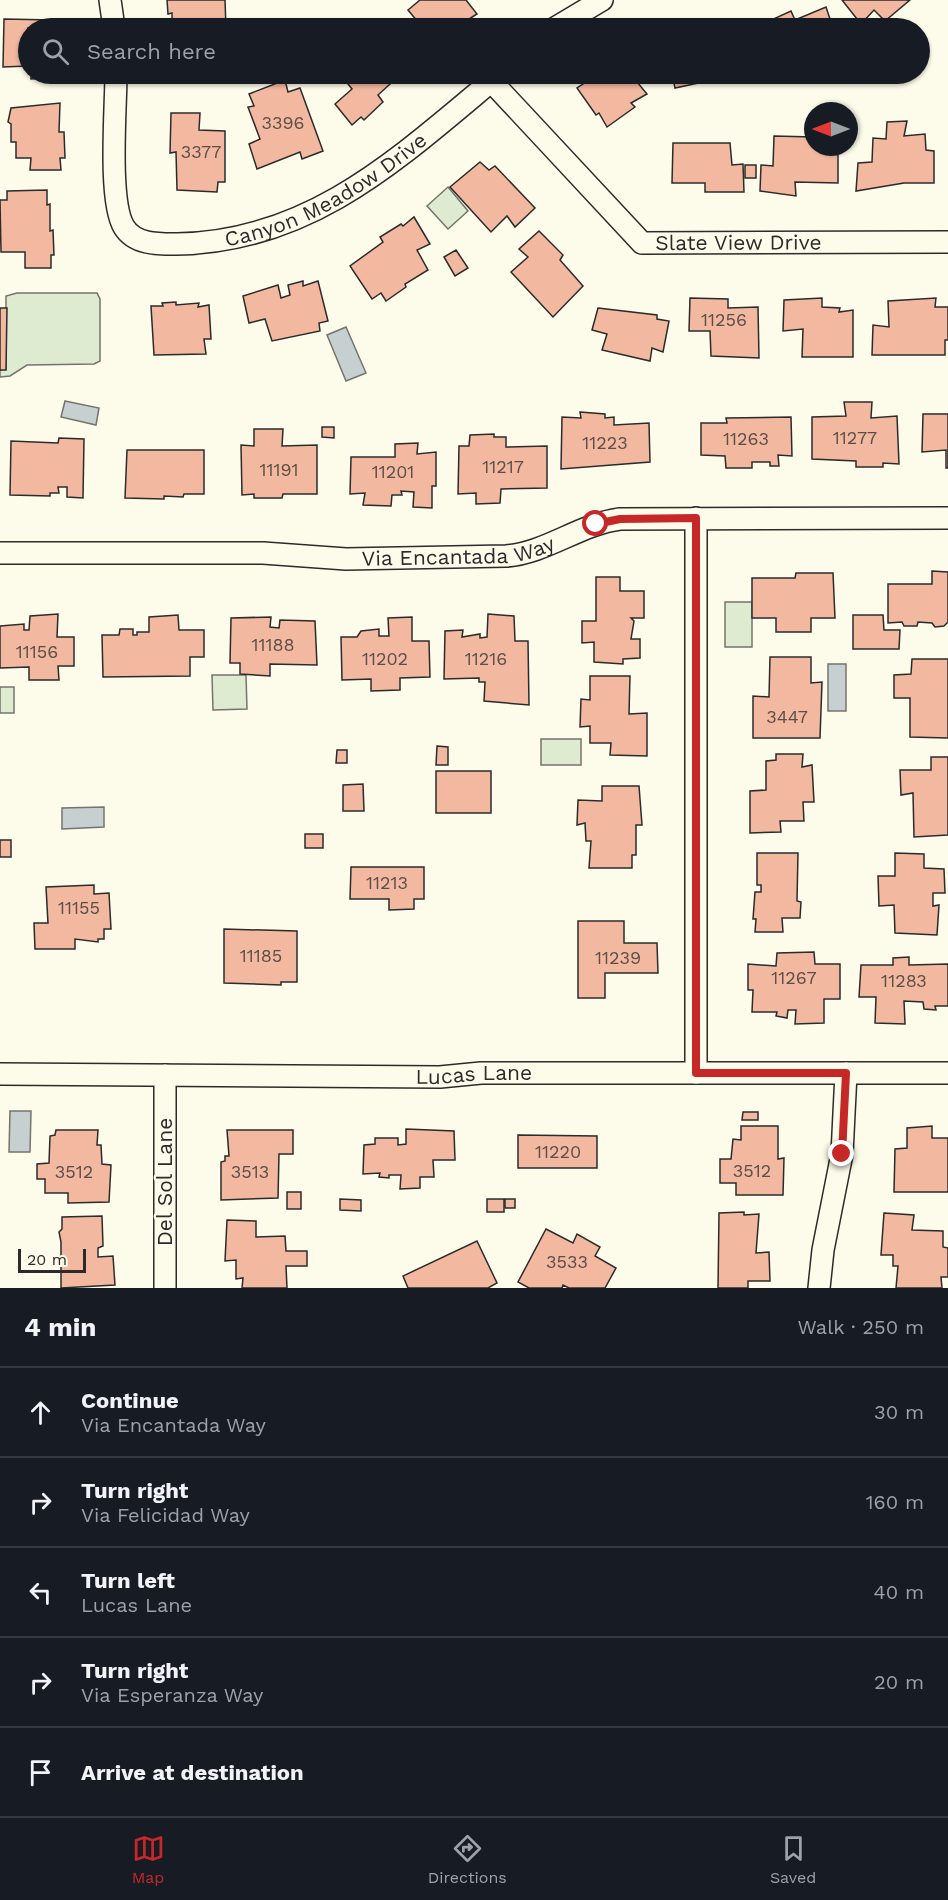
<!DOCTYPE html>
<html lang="en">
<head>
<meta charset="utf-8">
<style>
  :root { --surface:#171b24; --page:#20242c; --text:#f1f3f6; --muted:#9ea1a6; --line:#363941; --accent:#c62828 }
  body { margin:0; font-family:"Work Sans",sans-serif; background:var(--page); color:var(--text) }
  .compass { position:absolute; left:804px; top:102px; width:54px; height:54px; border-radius:50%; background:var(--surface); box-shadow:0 2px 4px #0004; rotate:270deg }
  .scale { position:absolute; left:18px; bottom:15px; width:68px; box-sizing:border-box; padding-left:6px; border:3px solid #2b2b2b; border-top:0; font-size:16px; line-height:21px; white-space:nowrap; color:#2b2b2b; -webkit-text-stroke:4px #fdfbea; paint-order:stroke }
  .stop { position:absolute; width:18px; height:18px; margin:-14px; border:4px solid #c62828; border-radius:50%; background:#fff }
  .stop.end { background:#c62828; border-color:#fff; box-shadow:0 2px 6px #0008 }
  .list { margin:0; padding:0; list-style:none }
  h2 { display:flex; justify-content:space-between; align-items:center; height:78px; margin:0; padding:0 24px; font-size:26px }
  h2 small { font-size:20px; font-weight:400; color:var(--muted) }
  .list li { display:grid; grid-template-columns:39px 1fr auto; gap:18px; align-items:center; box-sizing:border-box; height:90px; padding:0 24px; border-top:2px solid var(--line) }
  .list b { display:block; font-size:22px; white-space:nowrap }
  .list p { margin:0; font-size:20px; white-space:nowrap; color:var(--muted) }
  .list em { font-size:20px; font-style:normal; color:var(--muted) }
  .icon { flex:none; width:33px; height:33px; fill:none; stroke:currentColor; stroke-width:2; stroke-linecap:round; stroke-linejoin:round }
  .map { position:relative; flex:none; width:948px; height:1288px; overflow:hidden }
  .search { position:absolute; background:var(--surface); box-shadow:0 2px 4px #0004; left:18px; right:18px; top:18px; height:66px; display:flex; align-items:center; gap:15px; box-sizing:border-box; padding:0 21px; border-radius:33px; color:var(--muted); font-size:22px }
  .sheet { height:528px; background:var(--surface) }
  nav { display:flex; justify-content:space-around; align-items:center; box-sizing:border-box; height:84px; border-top:2px solid var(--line); background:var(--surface); font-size:16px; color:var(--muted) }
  nav a { display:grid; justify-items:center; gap:3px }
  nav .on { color:var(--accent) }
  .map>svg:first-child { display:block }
</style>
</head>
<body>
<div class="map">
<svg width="948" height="1288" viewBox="0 0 948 1288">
  <rect width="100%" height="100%" fill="#fdfbea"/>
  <!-- green -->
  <g fill="#deebd1" stroke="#74746e" stroke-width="1.5">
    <polygon points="448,187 468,211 448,229 427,206"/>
    <polygon points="17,293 97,293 100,299 100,361 94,364 27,365 10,376 0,377 0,370 6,369 6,296"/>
    <rect x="725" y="602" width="27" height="45"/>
    <polygon points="212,675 246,675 247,709 213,710"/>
    <rect x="0" y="687" width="14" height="26"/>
    <rect x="541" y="739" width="40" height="26"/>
  </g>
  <!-- water -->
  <g fill="#c7d0d0" stroke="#74746e" stroke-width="1.5">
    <polygon points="346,327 366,373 346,381 327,335"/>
    <polygon points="65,401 99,408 96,425 61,417"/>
    <rect x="828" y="664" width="18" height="47"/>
    <polygon points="104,807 104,827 62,829 62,808"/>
    <polygon points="10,1111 31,1111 30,1152 9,1152"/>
  </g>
  <!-- building -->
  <g fill="#f2b8a0" stroke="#2b2b2b" stroke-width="1.5">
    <polygon points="167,0 225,0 226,28 176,28 176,20 172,20 172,13 168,14"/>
    <polygon points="420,0 466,0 477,14 455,28 423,28 408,10"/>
    <polygon points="842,0 910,0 885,21 874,10 861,24"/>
    <polygon points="826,7 833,28 756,27 791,11 795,20"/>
    <polygon points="4,19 53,20 53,26 62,28 28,28 28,66 3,67"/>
    <polygon points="31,74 57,74 57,78 31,79"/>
    <polygon points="340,74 399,74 400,75 378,95 383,102 364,120 361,117 352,125 335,104 352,89"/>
    <polygon points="598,74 648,75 637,82 647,94 631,103 635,107 607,127 599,113 596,115 577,88"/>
    <polygon points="672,74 736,74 736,75 675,88"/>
    <polygon points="285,80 288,92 300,88 323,151 302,159 300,152 257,169 249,144 260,139 248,107 254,106 249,94"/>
    <polygon points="60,103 59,132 64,132 65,158 60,158 61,170 30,170 31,158 16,158 16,142 11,142 11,124 8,122 11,108"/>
    <polygon points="171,113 200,113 199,130 225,131 225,182 218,182 217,192 177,190 176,152 170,153"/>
    <polygon points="907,121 904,136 925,134 926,150 934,151 934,183 904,183 856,191 858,163 872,162 873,138 886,139 887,122"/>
    <polygon points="774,136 813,137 813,147 838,147 838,183 795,182 796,196 760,191 761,165 773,166"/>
    <polygon points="673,143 730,143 732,165 743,164 744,192 705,192 705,183 672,183"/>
    <polygon points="480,162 489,170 495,166 535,208 515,227 507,216 491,232 450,187"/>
    <rect x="745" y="165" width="11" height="13"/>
    <polygon points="47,190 47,205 50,204 50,231 53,230 54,255 51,255 51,268 25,268 25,252 1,252 0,200 7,200 7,191"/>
    <polygon points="414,217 430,244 417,250 428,270 405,284 406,287 386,301 381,293 372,299 350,266 383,242 380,237 401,224 403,226"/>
    <polygon points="539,231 563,255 560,260 583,286 553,317 511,272 528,257 519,249"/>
    <polygon points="456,250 468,268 455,276 444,257"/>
    <polygon points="303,281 303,286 318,281 328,321 319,323 320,331 272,341 265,319 249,323 243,296 278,285 281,298 290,295 288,285"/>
    <polygon points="690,298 728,299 728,308 758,307 759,358 711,356 710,331 689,331"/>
    <polygon points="822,298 822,307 840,308 839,312 853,310 853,357 802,357 803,329 783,331 784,300"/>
    <polygon points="936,298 935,307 948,307 948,340 945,340 945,355 872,355 873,325 889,327 888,301"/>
    <polygon points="176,302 176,305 199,303 198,307 209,305 211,339 204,339 206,354 154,355 151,306 163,306 162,303"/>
    <polygon points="0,308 7,308 6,370 0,370"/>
    <polygon points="598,308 657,315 657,319 669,321 663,352 652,348 650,361 602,350 607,334 592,330"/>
    <polygon points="844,402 872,402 871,418 897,416 899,464 883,463 883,467 856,467 856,461 812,459 812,417 846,416"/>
    <polygon points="580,412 605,414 605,418 614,417 614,425 649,423 650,462 561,469 562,417 581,418"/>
    <polygon points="923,414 948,414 948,468 946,468 946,450 922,452"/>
    <polygon points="791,417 792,456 778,455 779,466 770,466 770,462 752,462 752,468 726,468 725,456 701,455 701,423 727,423 726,418"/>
    <polygon points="322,427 334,427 334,438 322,437"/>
    <polygon points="254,429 283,429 282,446 317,445 317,494 283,494 282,498 254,498 254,494 242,495 241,445 254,446"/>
    <polygon points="494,434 494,437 506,437 506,447 547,446 547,488 501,489 500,503 476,504 476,493 458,494 459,446 469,446 470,435"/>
    <polygon points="59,438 84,439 83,498 67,497 67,487 58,487 59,493 50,493 50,496 10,495 11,441 58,443"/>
    <polygon points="418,443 417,454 436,452 436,486 432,486 432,508 413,507 414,492 401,491 402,495 392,495 391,506 363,505 365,493 350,494 351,457 395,457 395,444"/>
    <polygon points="127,450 204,450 204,494 184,494 183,497 164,496 164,499 125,498"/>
    <polygon points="932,571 948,572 948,622 944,626 935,627 932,623 918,622 917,626 904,626 902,622 888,623 888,584 932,584"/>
    <polygon points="796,573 833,573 835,618 811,618 811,632 776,632 776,618 752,618 752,578 795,578"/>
    <polygon points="596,577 620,577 620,591 644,591 644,618 631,618 634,621 631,639 640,639 640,658 623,659 623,664 594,662 594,642 582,643 582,621 596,621"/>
    <polygon points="58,614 57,637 74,637 74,666 58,666 59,680 29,680 29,667 0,668 0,626 24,624 24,630 29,630 30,616"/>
    <polygon points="488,614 514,616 515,641 528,641 529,705 484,701 485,682 479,682 479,678 444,679 445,631 463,630 462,637 480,634 480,638 487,637"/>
    <polygon points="178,615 179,630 204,630 204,657 190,657 190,676 103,677 102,635 119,635 120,629 133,629 133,635 137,635 137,632 149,632 149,617"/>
    <polygon points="853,615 883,615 884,630 900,630 899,649 853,649"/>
    <polygon points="271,617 270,627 279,628 280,620 315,621 317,665 270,664 270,676 240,674 240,663 230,663 231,618"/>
    <polygon points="412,617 412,641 429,641 430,677 400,678 400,690 371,691 371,679 342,680 341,637 357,637 361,631 379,629 379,636 389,636 388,618"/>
    <polygon points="770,657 811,657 811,683 822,682 820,738 753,738 753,696 769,697"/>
    <polygon points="912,659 948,659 948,738 910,737 910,698 894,698 894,675 911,674"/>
    <polygon points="590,676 630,676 629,714 647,713 647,756 610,755 611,743 590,743 590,726 580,727 581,699 590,700"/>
    <polygon points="437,746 448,747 448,765 436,765"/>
    <polygon points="337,750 347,750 347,763 336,763"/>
    <polygon points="776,754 803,754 802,767 812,765 814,802 803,802 804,821 780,821 781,832 750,833 750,791 766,790 766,761 776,760"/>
    <polygon points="931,757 948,757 948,835 914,837 913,793 901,795 900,770 931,770"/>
    <rect x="436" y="771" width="55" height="42"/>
    <polygon points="363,784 364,811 343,811 343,785"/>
    <polygon points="602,786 639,786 642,825 636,825 636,855 632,855 632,868 589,868 591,841 586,841 585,823 577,825 578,800 602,801"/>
    <rect x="305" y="834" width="18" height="14"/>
    <rect x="0" y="840" width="11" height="17"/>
    <polygon points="757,853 798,853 797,901 801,902 800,918 782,918 783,932 755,932 756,919 753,919 755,892 761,892 761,885 757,885"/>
    <polygon points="895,853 924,854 924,868 944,869 945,893 933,893 933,906 939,905 937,935 895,933 894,905 879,906 878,876 895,876"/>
    <polygon points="351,867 424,867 424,899 414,899 414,909 389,910 389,899 350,899"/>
    <polygon points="94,885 94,894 109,893 111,929 104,929 104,939 98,939 98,942 75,939 75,949 35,949 34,923 48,923 46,887"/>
    <polygon points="578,921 624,921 624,943 657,943 658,973 605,973 605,998 578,998"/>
    <polygon points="224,929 297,931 297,982 281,982 281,985 224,983"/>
    <polygon points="814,952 815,964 840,964 840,999 824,999 824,1023 795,1024 796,1010 788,1010 787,1018 776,1016 777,1012 752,1012 753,990 748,990 748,964 776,966 777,953"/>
    <polygon points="909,957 909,965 948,964 948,1006 935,1006 936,1010 924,1009 923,1002 904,1001 905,1024 875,1023 876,997 859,997 861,965 893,965 893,958"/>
    <polygon points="743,1112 758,1112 758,1120 742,1120"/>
    <polygon points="741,1126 778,1126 778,1159 784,1158 783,1195 736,1195 736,1183 720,1183 720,1159 731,1159 733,1139 741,1140"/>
    <polygon points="932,1126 932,1138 948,1138 948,1192 894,1192 895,1149 907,1148 907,1128"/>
    <polygon points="406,1129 454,1131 455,1160 433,1160 434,1177 420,1177 420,1188 400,1189 401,1175 389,1175 389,1178 379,1177 380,1173 363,1174 364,1145 375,1144 375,1138 398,1138 398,1145 406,1144"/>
    <polygon points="56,1130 98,1130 97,1145 101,1145 102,1164 111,1165 109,1202 68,1203 68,1193 45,1193 45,1179 37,1179 37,1164 49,1163 50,1136 55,1135"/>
    <polygon points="227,1130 293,1130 293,1154 279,1154 278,1198 221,1200 221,1162 225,1161 225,1156 229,1156"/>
    <polygon points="518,1135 597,1136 597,1168 518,1168"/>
    <rect x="287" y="1192" width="14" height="17"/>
    <polygon points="340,1199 361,1200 361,1211 340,1210"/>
    <rect x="487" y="1199" width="17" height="13"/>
    <rect x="505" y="1199" width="10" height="9"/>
    <polygon points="744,1212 744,1215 759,1214 756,1253 769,1252 770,1281 748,1281 748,1288 718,1288 719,1213"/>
    <polygon points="884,1213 914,1215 912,1230 943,1231 943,1247 948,1248 948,1277 941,1277 942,1288 896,1288 898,1266 893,1266 893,1255 881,1255"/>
    <polygon points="102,1216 103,1246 98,1248 98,1257 113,1256 115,1285 61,1288 61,1242 59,1232 62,1229 62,1217"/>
    <polygon points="227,1220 256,1221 256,1237 285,1236 286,1251 307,1251 307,1266 286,1266 287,1288 242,1288 243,1278 236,1279 236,1260 225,1261"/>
    <polygon points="546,1229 573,1243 577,1234 600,1247 595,1256 616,1268 605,1288 569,1288 563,1285 562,1288 529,1288 518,1282"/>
    <polygon points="477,1241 497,1283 488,1288 408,1288 403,1276"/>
  </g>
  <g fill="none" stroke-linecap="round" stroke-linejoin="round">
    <!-- street casing -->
    <g stroke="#2b2b2b" stroke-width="24">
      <g id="street">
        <polyline points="110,0 114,28"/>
        <polyline points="555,28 602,0"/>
        <path id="s1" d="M116,74C116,107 108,201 124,227C135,245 159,244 177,244C313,242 402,155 500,74"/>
        <path id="s2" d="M491,81L642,243L948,242"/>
        <polyline points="696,518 696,1073"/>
        <path id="s3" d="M0,553H263L346,559L506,556C546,553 580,524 620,519L948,518"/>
        <path id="s4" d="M0,1074L440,1077L481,1073H948"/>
        <polyline points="165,1288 165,1075"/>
        <polyline points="819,1288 823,1250 842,1154 846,1073"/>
      </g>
    </g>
    <!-- street -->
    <use href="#street" stroke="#fdfbea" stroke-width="21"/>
  </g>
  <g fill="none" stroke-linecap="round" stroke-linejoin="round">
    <!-- route -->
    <polyline stroke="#c62828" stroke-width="8" points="596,524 620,519 696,518 696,1073 846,1073 842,1154"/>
  </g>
  <g text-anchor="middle" stroke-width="4.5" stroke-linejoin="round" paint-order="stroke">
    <!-- number labels -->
    <g font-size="18" fill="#5d4e48">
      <text x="283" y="129">3396</text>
      <text x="201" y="158">3377</text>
      <text x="724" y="326">11256</text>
      <text x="855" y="444">11277</text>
      <text x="746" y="445">11263</text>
      <text x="605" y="449">11223</text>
      <text x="503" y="473">11217</text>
      <text x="279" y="476">11191</text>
      <text x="393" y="478">11201</text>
      <text x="273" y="651">11188</text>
      <text x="37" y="658">11156</text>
      <text x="385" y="665">11202</text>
      <text x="486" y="665">11216</text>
      <text x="787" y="723">3447</text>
      <text x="387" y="889">11213</text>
      <text x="79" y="914">11155</text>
      <text x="261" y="962">11185</text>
      <text x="618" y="964">11239</text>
      <text x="794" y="984">11267</text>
      <text x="904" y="987">11283</text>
      <text x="558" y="1158">11220</text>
      <text x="752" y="1177">3512</text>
      <text x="74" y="1178">3512</text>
      <text x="250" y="1178">3513</text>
      <text x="567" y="1268">3533</text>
    </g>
    <!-- street labels -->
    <g font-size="21" fill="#2b2b2b" stroke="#fdfbea">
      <text dy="7" stroke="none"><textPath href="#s1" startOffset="374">Canyon Meadow Drive</textPath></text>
      <text dy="7" stroke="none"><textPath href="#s2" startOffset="318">Slate View Drive</textPath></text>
      <text dy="7" stroke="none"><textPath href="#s3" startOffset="459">Via Encantada Way</textPath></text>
      <text dy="7" stroke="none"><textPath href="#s4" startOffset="474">Lucas Lane</textPath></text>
      <text transform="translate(165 1182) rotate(-90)" y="7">Del Sol Lane</text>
    </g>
  </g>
</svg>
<svg class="compass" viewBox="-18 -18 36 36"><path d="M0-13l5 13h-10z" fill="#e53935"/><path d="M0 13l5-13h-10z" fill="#9ea1a6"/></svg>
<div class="scale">20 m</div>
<div class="stop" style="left:596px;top:524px"></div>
<div class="stop end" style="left:842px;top:1154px"></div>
<div class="search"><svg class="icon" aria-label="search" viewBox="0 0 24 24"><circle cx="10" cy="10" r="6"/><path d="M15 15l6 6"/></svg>Search here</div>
</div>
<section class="sheet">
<h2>4 min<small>Walk · 250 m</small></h2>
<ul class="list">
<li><svg class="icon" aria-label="ahead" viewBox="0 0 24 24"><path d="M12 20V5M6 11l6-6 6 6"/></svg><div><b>Continue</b><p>Via Encantada Way</p></div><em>30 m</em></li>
<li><svg class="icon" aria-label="right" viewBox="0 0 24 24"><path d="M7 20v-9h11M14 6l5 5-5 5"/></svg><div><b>Turn right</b><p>Via Felicidad Way</p></div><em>160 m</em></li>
<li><svg class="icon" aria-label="left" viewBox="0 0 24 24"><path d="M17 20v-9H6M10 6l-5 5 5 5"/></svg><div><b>Turn left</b><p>Lucas Lane</p></div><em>40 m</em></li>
<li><svg class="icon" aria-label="right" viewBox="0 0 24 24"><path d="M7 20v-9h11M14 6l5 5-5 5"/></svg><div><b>Turn right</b><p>Via Esperanza Way</p></div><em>20 m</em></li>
<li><svg class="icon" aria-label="arrive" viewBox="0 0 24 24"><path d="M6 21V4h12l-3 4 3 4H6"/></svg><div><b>Arrive at destination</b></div></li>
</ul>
</section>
<nav>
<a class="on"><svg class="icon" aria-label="map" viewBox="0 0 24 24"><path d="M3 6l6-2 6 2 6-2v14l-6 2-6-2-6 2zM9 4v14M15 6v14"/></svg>Map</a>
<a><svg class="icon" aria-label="directions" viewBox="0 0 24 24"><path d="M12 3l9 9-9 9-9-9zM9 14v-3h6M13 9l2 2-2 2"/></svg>Directions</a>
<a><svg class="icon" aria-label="saved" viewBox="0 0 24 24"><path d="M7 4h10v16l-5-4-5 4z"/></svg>Saved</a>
</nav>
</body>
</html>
